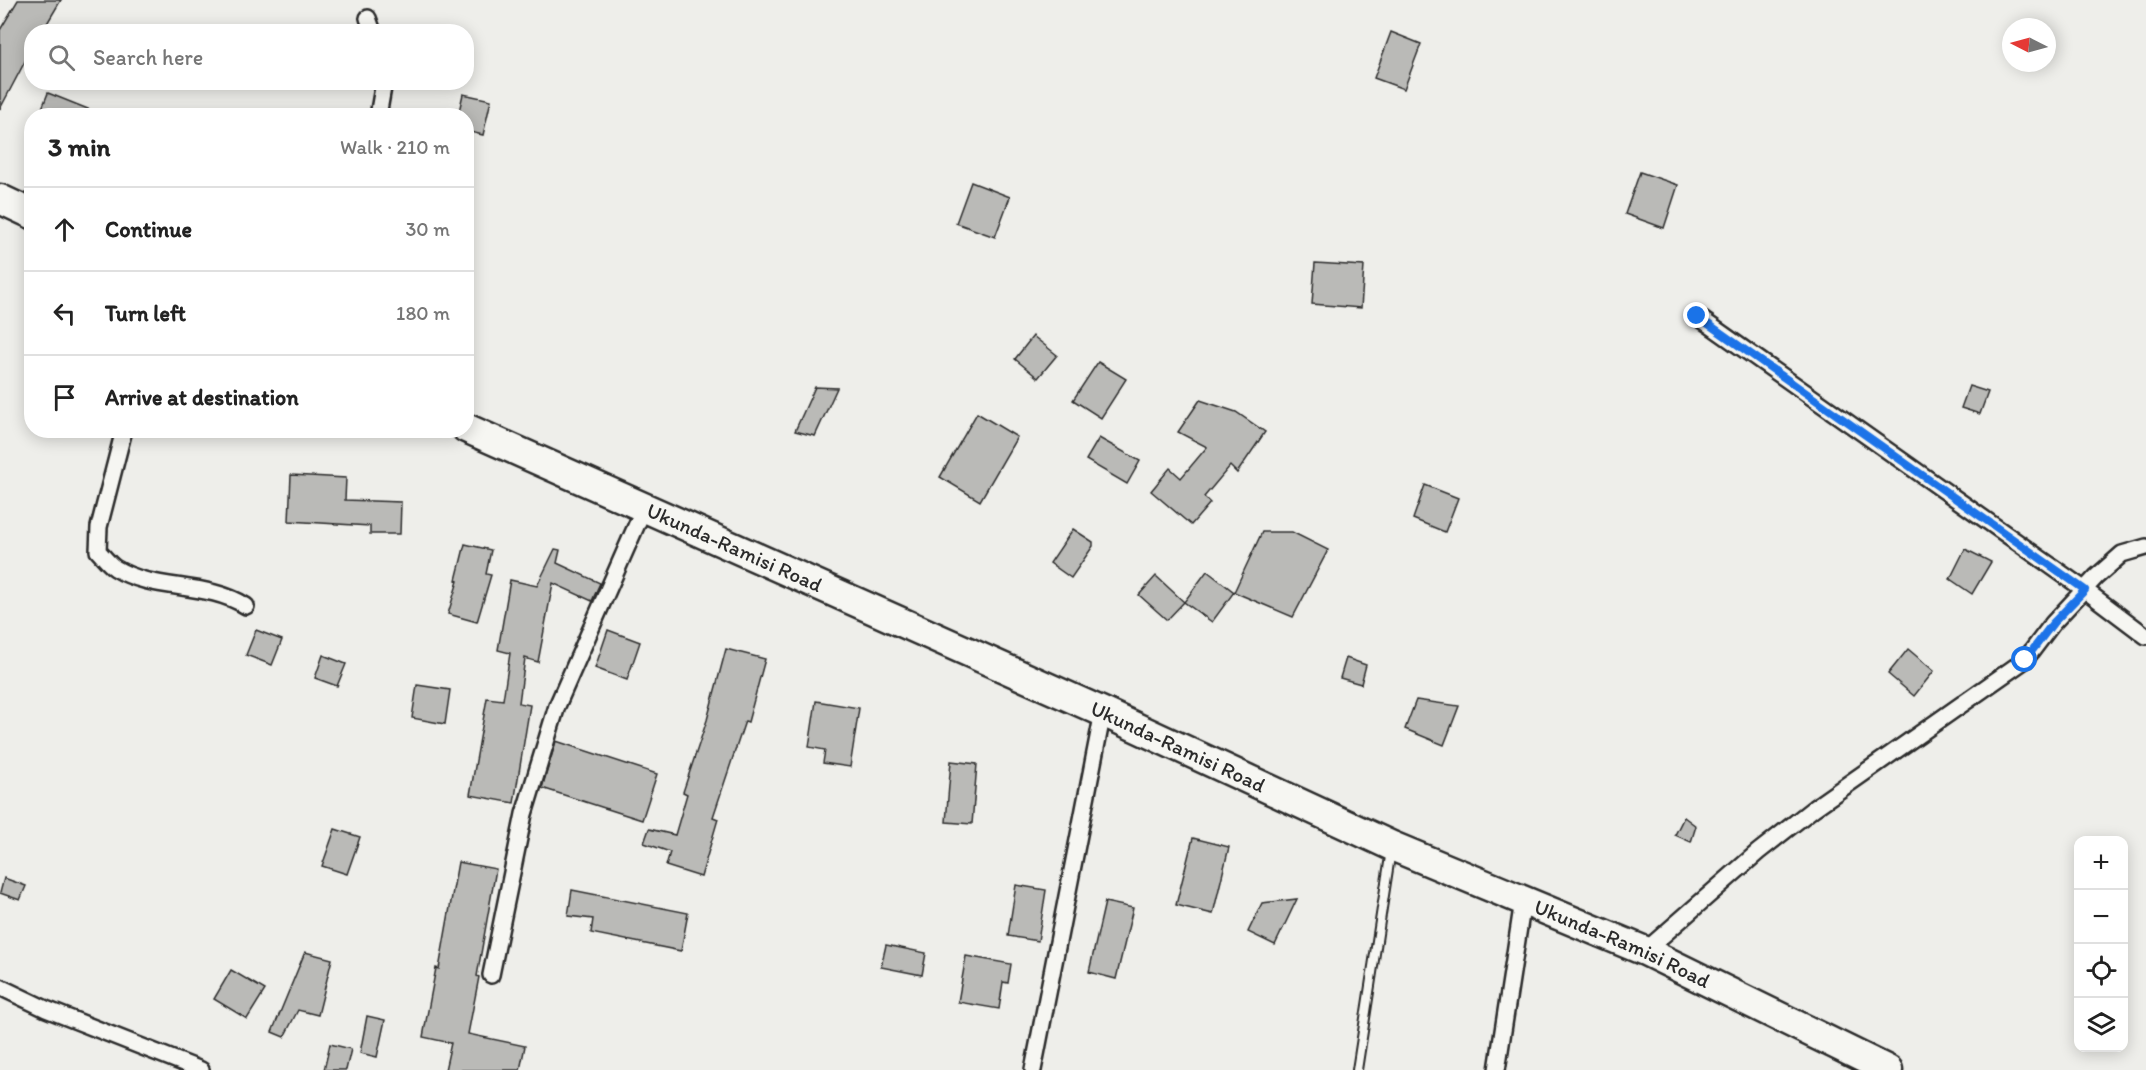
<!DOCTYPE html>
<html lang="en">
<head>
<meta charset="utf-8">
<style>
  :root { --surface:#fff; --page:#f6f6f6; --text:#222; --muted:#767676; --line:#e0e0e0 }
  body { margin:0; font-family:Itim,sans-serif; background:var(--page); color:var(--text) }
  .controls { position:absolute; right:18px; bottom:18px; display:grid; overflow:hidden; border-radius:12px; box-shadow:0 3px 15px #0003 }
  .controls button { width:54px; height:54px; display:grid; place-items:center; padding:0; border:0; border-bottom:2px solid var(--line); background:var(--surface); color:var(--text); font:30px sans-serif }
  .compass { position:absolute; left:2002px; top:18px; width:54px; height:54px; border-radius:50%; background:var(--surface); box-shadow:0 3px 15px #0003; rotate:276deg }
  .stop { position:absolute; width:18px; height:18px; margin:-14px; border:4px solid #1a73e8; border-radius:50%; background:#fff }
  .stop.end { background:#1a73e8; border-color:#fff; box-shadow:0 2px 6px #0008 }
  .list { margin:0; padding:0; list-style:none }
  h2 { display:flex; justify-content:space-between; align-items:center; height:78px; margin:0; padding:0 24px; font-size:26px }
  h2 small { font-size:20px; font-weight:400; color:var(--muted) }
  .list li { display:grid; grid-template-columns:39px 1fr auto; gap:18px; align-items:center; box-sizing:border-box; height:84px; padding:0 24px; border-top:2px solid var(--line) }
  .list b { display:block; font-size:22px; white-space:nowrap }
  .list em { font-size:20px; font-style:normal; color:var(--muted) }
  .icon { flex:none; width:33px; height:33px; fill:none; stroke:currentColor; stroke-width:2; stroke-linecap:round; stroke-linejoin:round }
  .map { position:relative; flex:none; width:2146px; height:1070px; overflow:hidden }
  .search { position:absolute; background:var(--surface); box-shadow:0 3px 15px #0003; left:24px; top:24px; width:450px; height:66px; display:flex; align-items:center; gap:15px; box-sizing:border-box; padding:0 21px; border-radius:24px; color:var(--muted); font-size:22px }
  .panel { position:absolute; background:var(--surface); box-shadow:0 3px 15px #0003; left:24px; top:108px; width:450px; height:330px; border-radius:24px }
  .map>svg:first-child { display:block }
</style>
</head>
<body>
<div class="map">
<svg width="2146" height="1070" viewBox="0 0 2146 1070">
  <rect width="100%" height="100%" fill="#eeeeea"/>
  <filter id="ink" filterUnits="userSpaceOnUse"><feTurbulence type="fractalNoise" baseFrequency=".0167" numOctaves="2"/><feDisplacementMap in="SourceGraphic" scale="12" xChannelSelector="R" yChannelSelector="G"/><feConvolveMatrix kernelMatrix="1 2 1 2 8 2 1 2 1" color-interpolation-filters="sRGB"/></filter>
  <g filter="url(#ink)">
    <!-- building -->
    <g fill="#babab7" stroke="#2b2b2b" stroke-width="1.5">
      <polygon points="18,0 61,0 42,32 32,32 32,48 0,109 0,30"/>
      <polygon points="1391,32 1421,44 1404,89 1374,78"/>
      <polygon points="48,93 103,115 103,116 39,116"/>
      <polygon points="463,94 491,100 483,135 466,131 466,116 458,116"/>
      <polygon points="1640,172 1678,185 1664,228 1625,214"/>
      <polygon points="971,182 1010,197 995,237 956,223"/>
      <polygon points="1315,263 1364,266 1361,308 1312,304"/>
      <polygon points="1033,336 1057,355 1038,378 1015,359"/>
      <polygon points="1098,362 1126,379 1101,418 1073,400"/>
      <polygon points="1969,386 1988,392 1980,414 1961,408"/>
      <polygon points="815,387 837,388 815,436 795,431"/>
      <polygon points="1200,400 1236,412 1265,432 1237,473 1230,466 1204,497 1210,503 1191,525 1151,491 1170,468 1181,478 1207,447 1178,432"/>
      <polygon points="977,413 1017,437 980,501 940,477"/>
      <polygon points="1099,438 1140,461 1127,484 1086,460"/>
      <polygon points="291,475 346,478 345,500 401,502 400,534 370,534 370,526 289,521"/>
      <polygon points="1425,485 1458,498 1445,532 1413,519"/>
      <polygon points="1073,529 1093,542 1093,546 1071,578 1050,563"/>
      <polygon points="1262,532 1292,532 1328,550 1293,617 1234,592"/>
      <polygon points="465,544 491,550 486,574 491,575 477,622 448,614 458,581 456,580"/>
      <polygon points="555,549 560,550 557,563 600,583 592,601 553,583 538,662 525,658 519,703 530,705 514,803 470,795 487,698 503,700 510,653 498,650 510,580 537,586"/>
      <polygon points="1965,549 1991,562 1972,594 1950,579"/>
      <polygon points="1207,571 1234,592 1212,622 1184,602"/>
      <polygon points="1156,576 1184,602 1167,620 1139,595"/>
      <polygon points="256,630 282,640 272,665 246,655"/>
      <polygon points="608,630 640,642 627,680 595,668"/>
      <polygon points="726,649 765,659 748,722 745,721 713,817 718,819 701,877 666,866 670,852 644,843 649,829 675,835 687,794 683,792 707,720"/>
      <polygon points="1908,649 1934,671 1914,696 1888,674"/>
      <polygon points="323,655 346,664 337,686 315,678"/>
      <polygon points="1346,658 1366,665 1361,684 1340,678"/>
      <polygon points="417,685 450,690 445,724 412,718"/>
      <polygon points="1416,700 1459,706 1444,745 1405,729"/>
      <polygon points="816,701 859,708 850,767 823,763 825,750 809,747"/>
      <polygon points="556,741 657,774 642,820 542,788"/>
      <polygon points="951,761 977,764 972,824 946,822"/>
      <polygon points="1684,817 1696,826 1691,842 1675,835"/>
      <polygon points="335,829 360,837 347,874 322,866"/>
      <polygon points="1193,838 1229,847 1213,914 1176,905"/>
      <polygon points="458,862 496,869 477,976 479,977 468,1034 525,1046 520,1070 445,1070 451,1043 423,1037 436,968 439,969"/>
      <polygon points="4,878 26,886 20,900 0,893"/>
      <polygon points="1016,885 1046,890 1038,941 1008,936"/>
      <polygon points="572,890 688,913 681,951 591,933 593,919 568,916"/>
      <polygon points="1297,899 1275,945 1248,932 1262,903"/>
      <polygon points="1105,902 1133,908 1116,979 1089,972"/>
      <polygon points="886,945 926,953 922,975 881,967"/>
      <polygon points="305,952 332,959 318,1015 298,1010 284,1037 272,1032"/>
      <polygon points="966,956 1011,964 1008,983 1003,982 999,1009 958,1002"/>
      <polygon points="231,970 265,990 247,1019 214,999"/>
      <polygon points="367,1016 385,1020 377,1057 360,1053"/>
      <polygon points="330,1044 351,1049 346,1070 324,1070"/>
    </g>
    <g fill="none" stroke-linecap="round" stroke-linejoin="round">
      <!-- lane casing -->
      <g stroke="#2b2b2b" stroke-width="12">
        <polyline id="lane" points="1357,1070 1391,850"/>
      </g>
      <!-- street casing -->
      <g stroke="#2b2b2b" stroke-width="20">
        <g id="street">
          <polyline points="368,18 373,32"/>
          <polyline points="378,116 384,82"/>
          <polyline points="1697,316 2085,590 2146,636"/>
          <path d="M124,430L99,527L98,551C103,556 109,564 115,568C154,592 206,581 246,606"/>
          <polyline points="1645,951 1758,852 1814,808 2025,660 2053,623 2096,577 2122,554 2146,547"/>
          <polyline points="491,975 524,814 557,706 644,508"/>
          <polyline points="0,987 46,1009 201,1070"/>
          <polyline points="1033,1070 1103,712"/>
          <polyline points="1497,1070 1523,901"/>
        </g>
      </g>
      <!-- highway casing -->
      <g stroke="#2b2b2b" stroke-width="33">
        <g id="highway">
          <polyline points="0,199 32,214"/>
          <path id="s1" d="M466,428L1103,712L1392,846L1645,951L1888,1070"/>
        </g>
      </g>
      <!-- lane -->
      <use href="#lane" stroke="#f6f6f2" stroke-width="8"/>
      <!-- street -->
      <use href="#street" stroke="#f6f6f2" stroke-width="15"/>
      <!-- highway -->
      <use href="#highway" stroke="#f6f6f2" stroke-width="28"/>
    </g>
  </g>
  <g fill="none" stroke-linecap="round" stroke-linejoin="round" filter="url(#ink)">
    <!-- route -->
    <polyline stroke="#1a73e8" stroke-width="8" points="1697,316 2085,590 2053,623 2025,660"/>
  </g>
  <g text-anchor="middle" stroke-width="5" stroke-linejoin="round" paint-order="stroke">
    <!-- street labels -->
    <g font-size="21" fill="#2b2b2b" stroke="#f6f6f2">
      <text dy="7" stroke="none"><textPath href="#s1" startOffset="294">Ukunda-Ramisi Road</textPath></text>
      <text dy="7" stroke="none"><textPath href="#s1" startOffset="780">Ukunda-Ramisi Road</textPath></text>
      <text dy="7" stroke="none"><textPath href="#s1" startOffset="1266">Ukunda-Ramisi Road</textPath></text>
    </g>
  </g>
</svg>
<div class="controls">
<button>+</button>
<button>−</button>
<button><svg class="icon" aria-label="locate" viewBox="0 0 24 24"><circle cx="12" cy="12" r="6"/><path d="M12 2v4M12 18v4M2 12h4M18 12h4"/></svg></button>
<button><svg class="icon" aria-label="layers" viewBox="0 0 24 24"><path d="M12 4l9 5-9 5-9-5zM3 14l9 5 9-5"/></svg></button>
</div>
<svg class="compass" viewBox="-18 -18 36 36"><path d="M0-13l5 13h-10z" fill="#e53935"/><path d="M0 13l5-13h-10z" fill="#767676"/></svg>
<div class="stop" style="left:2025px;top:660px"></div>
<div class="stop end" style="left:1697px;top:316px"></div>
<div class="search"><svg class="icon" aria-label="search" viewBox="0 0 24 24"><circle cx="10" cy="10" r="6"/><path d="M15 15l6 6"/></svg>Search here</div>
<section class="panel">
<h2>3 min<small>Walk · 210 m</small></h2>
<ul class="list">
<li><svg class="icon" aria-label="ahead" viewBox="0 0 24 24"><path d="M12 20V5M6 11l6-6 6 6"/></svg><div><b>Continue</b></div><em>30 m</em></li>
<li><svg class="icon" aria-label="left" viewBox="0 0 24 24"><path d="M17 20v-9H6M10 6l-5 5 5 5"/></svg><div><b>Turn left</b></div><em>180 m</em></li>
<li><svg class="icon" aria-label="arrive" viewBox="0 0 24 24"><path d="M6 21V4h12l-3 4 3 4H6"/></svg><div><b>Arrive at destination</b></div></li>
</ul>
</section>
</div>
</body>
</html>
